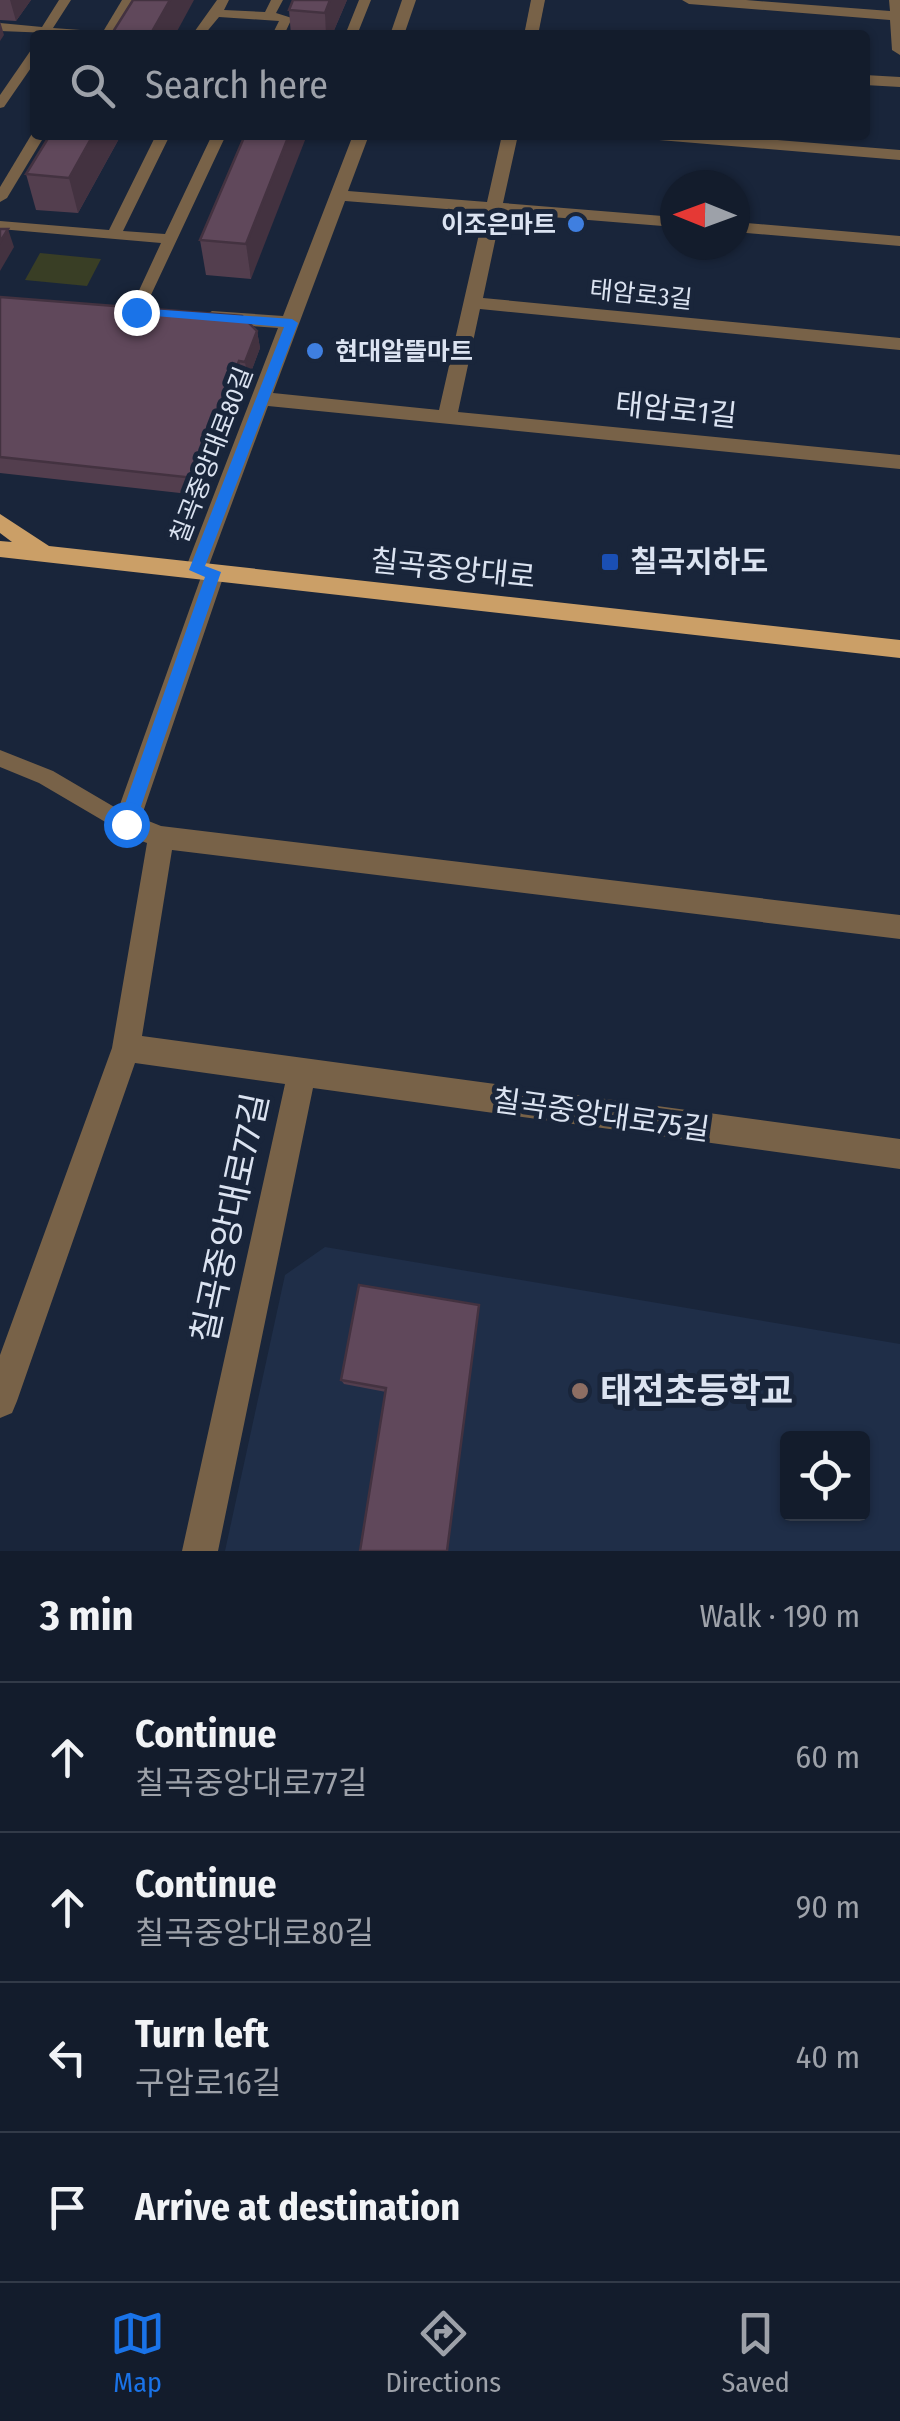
<!DOCTYPE html>
<html lang="en">
<head>
<meta charset="utf-8">
<style>
  :root { --surface:#131c2c; --page:#1c2534; --text:#f1f3f6; --muted:#9da1a9; --line:#323a48; --accent:#1a73e8 }
  body { margin:0; font-family:"Fira Sans Condensed","Noto Sans KR",sans-serif; background:var(--page); color:var(--text) }
  .controls { position:absolute; right:30px; bottom:30px; display:grid; overflow:hidden; border-radius:10px; box-shadow:0 2px 8px #0004 }
  .controls button { width:90px; height:90px; display:grid; place-items:center; padding:0; border:0; border-bottom:2px solid var(--line); background:var(--surface); color:var(--text); font:50px sans-serif }
  .compass { position:absolute; left:660px; top:170px; width:90px; height:90px; border-radius:50%; background:var(--surface); box-shadow:0 2px 8px #0004; rotate:271deg }
  .stop { position:absolute; width:30px; height:30px; margin:-22px; border:8px solid #1a73e8; border-radius:50%; background:#fff }
  .stop.end { background:#1a73e8; border-color:#fff; box-shadow:0 2px 10px #0008 }
  .list { margin:0; padding:0; list-style:none }
  h2 { display:flex; justify-content:space-between; align-items:center; height:130px; margin:0; padding:0 40px; font-size:42px }
  h2 small { font-size:32px; font-weight:400; color:var(--muted) }
  .list li { display:grid; grid-template-columns:65px 1fr auto; gap:30px; align-items:center; box-sizing:border-box; height:150px; padding:0 40px; border-top:2px solid var(--line) }
  .list b { display:block; font-size:38px; white-space:nowrap }
  .list p { margin:0; font-size:32px; white-space:nowrap; color:var(--muted) }
  .list em { font-size:32px; font-style:normal; color:var(--muted) }
  .icon { flex:none; width:55px; height:55px; fill:none; stroke:currentColor; stroke-width:2; stroke-linecap:round; stroke-linejoin:round }
  .map { position:relative; flex:none; width:900px; height:1551px; overflow:hidden }
  .search { position:absolute; background:var(--surface); box-shadow:0 2px 8px #0004; left:30px; right:30px; top:30px; height:110px; display:flex; align-items:center; gap:25px; box-sizing:border-box; padding:0 35px; border-radius:10px; color:var(--muted); font-size:38px }
  .sheet { height:730px; background:var(--surface) }
  nav { display:flex; justify-content:space-around; align-items:center; box-sizing:border-box; height:140px; border-top:2px solid var(--line); background:var(--surface); font-size:28px; color:var(--muted) }
  nav a { display:grid; justify-items:center; gap:5px }
  nav .on { color:var(--accent) }
  .map>svg:first-child { display:block }
</style>
</head>
<body>
<div class="map">
<svg width="900" height="1551" viewBox="0 0 900 1551">
  <rect width="100%" height="100%" fill="#19253a"/>
  <!-- built -->
  <path fill="#1f2e48" fill-rule="evenodd" d="M325,1247L900,1344V1551H225L285,1275ZM788,1438H862V1514H788Z"/>
  <!-- green -->
  <polygon fill="#393e25" points="40,253 101,259 87,286 25,280"/>
  <g fill="none" stroke-linecap="round" stroke-linejoin="round">
    <!-- service -->
    <g fill="#786248" fill-rule="evenodd">
      <polygon points="59,0 71,0 53,28 94,31 100,35 0,31 0,23 42,27"/>
      <polygon points="122,0 134,0 113,35 101,35"/>
      <polygon points="217,0 229,0 224,10 265,12 271,0 283,0 276,13 292,18 284,35 272,35 279,21 219,17 204,35 192,35"/>
      <polygon points="359,0 371,0 357,35 345,35"/>
      <polygon points="35,49 35,62 4,107 0,108 0,95 31,50"/>
      <polygon points="33,132 45,135 7,198 0,202 0,187"/>
      <polygon points="156,135 170,135 123,231 165,234 212,135 226,135 143,312 136,317 129,312 161,243 0,229 0,221 109,230"/>
      <polygon points="0,750 53,771 133,818 136,824 133,830 126,833 119,830 39,783 0,767"/>
    </g>
    <!-- minor -->
    <g fill="#786248" fill-rule="evenodd">
      <polygon points="402,0 416,0 404,35 390,35"/>
      <polygon points="531,0 545,0 538,35 524,35"/>
      <polygon points="682,0 746,0 890,11 889,0 900,0 900,55 892,50 890,20 689,4"/>
      <polygon points="865,75 900,77 900,87 865,85"/>
      <path d="M353,135H369L348,191L487,202L502,135H518L503,203L675,217V227L501,213L483,298L900,338V350L480,309L458,412L900,455V469L268,406L209,565L222,566L225,572L141,818L161,826L900,915V939L172,850L142,1036L900,1139V1169L313,1088L218,1551H182L285,1084L135,1063L17,1401L12,1413L0,1418V1355L112,1048L147,843L117,832L113,824L201,577L188,576L185,570L278,328L212,323L203,317L212,311L283,316ZM345,201L484,212L439,410L273,393Z"/>
      <polygon points="651,135 718,135 900,150 900,160 659,140"/>
      <polygon points="735,222 900,236 900,246 735,232"/>
    </g>
    <!-- primary -->
    <polygon fill="#cb9f67" fill-rule="evenodd" points="0,514 49,546 900,640 900,658 0,557 0,541 12,542 0,533"/>
  </g>
  <!-- wall -->
  <g fill="#533e4e">
    <polygon points="0,0 31,0 16,21 0,20"/>
    <polygon points="347,0 332,35 291,35 289,10"/>
    <polygon points="121,135 78,213 36,210 26,174"/>
    <polygon points="245,135 251,279 206,275 200,240"/>
    <polygon points="0,297 257,331 260,348 248,380 242,379 198,495 0,473"/>
    <polygon points="479,1305 386,1392 344,1384 341,1380"/>
  </g>
  <!-- shaded-wall -->
  <g fill="#433240">
    <polygon points="10,0 31,0 16,21"/>
    <polygon points="170,0 194,0 175,35 150,35"/>
    <polygon points="330,0 347,0 332,35 326,35 325,13"/>
    <polygon points="0,21 4,35 0,41"/>
    <polygon points="93,135 121,135 78,213 69,178"/>
    <polygon points="289,135 307,135 251,279 246,244"/>
    <polygon points="8,229 14,247 0,271 0,242"/>
    <polygon points="257,331 260,348 248,380 245,362"/>
    <polygon points="239,361 242,379 198,495 194,478"/>
  </g>
  <!-- building -->
  <g fill="#60485b" stroke="#433240" stroke-width="2.5">
    <polygon points="133,0 170,0 150,35 111,35"/>
    <polygon points="293,0 330,0 325,13 289,10"/>
    <polygon points="50,135 93,135 69,178 26,174"/>
    <polygon points="245,135 289,135 246,244 200,240"/>
    <polygon points="0,229 8,229 0,242"/>
    <polygon points="0,297 242,316 257,331 245,362 239,361 194,478 0,457"/>
    <polygon points="359,1285 479,1305 447,1551 360,1551 386,1388 341,1380"/>
  </g>
  <!-- route -->
  <polygon fill="#1a73e8" points="136,308 292,319 298,323 205,566 221,572 135,824 126,831 118,824 205,577 189,570 284,327 131,314"/>
  <!-- markers -->
  <g fill="#3f7fe0" stroke="#19253a" stroke-width="4">
    <circle cx="576" cy="224" r="10"/>
    <circle cx="315" cy="351" r="10"/>
  </g>
  <rect fill="#1a4fb4" stroke="#19253a" stroke-width="4" x="600" y="552" width="20" height="20" rx="5"/>
  <circle fill="#8d6e63" stroke="#19253a" stroke-width="4" cx="580" cy="1391" r="10"/>
  <g text-anchor="middle" stroke-width="10" stroke-linejoin="round" paint-order="stroke">
    <!-- far-poi labels -->
    <g font-size="25" font-weight="bold" fill="#dbe3f1" stroke="#19253a" text-anchor="end">
      <text x="556" y="233">이조은마트</text>
      <text x="335" y="360" text-anchor="start">현대알뜰마트</text>
    </g>
    <!-- far-street labels -->
    <g font-size="25" fill="#dbe3f1" stroke="#19253a">
      <text transform="translate(641 294) rotate(6)" y="9">태암로3길</text>
      <text transform="translate(211 455) rotate(-69)" y="9">칠곡중앙대로80길</text>
    </g>
    <!-- street labels -->
    <g font-size="30" fill="#dbe3f1" stroke="#19253a">
      <text transform="translate(676 410) rotate(6)" y="10">태암로1길</text>
      <text transform="translate(453 569) rotate(6)" y="10">칠곡중앙대로</text>
      <text transform="translate(601 1115) rotate(8)" y="10">칠곡중앙대로75길</text>
    </g>
    <!-- poi labels -->
    <g font-size="30" font-weight="bold" fill="#dbe3f1" stroke="#19253a" text-anchor="start">
      <text x="630" y="572">칠곡지하도</text>
    </g>
    <!-- near-street labels -->
    <g font-size="35" fill="#dbe3f1" stroke="#19253a">
      <text transform="translate(230 1218) rotate(-78)" y="12">칠곡중앙대로77길</text>
    </g>
    <!-- near-poi labels -->
    <g font-size="35" font-weight="bold" fill="#dbe3f1" stroke="#19253a" text-anchor="start">
      <text x="600" y="1403">태전초등학교</text>
    </g>
  </g>
</svg>
<div class="controls">
<button><svg class="icon" aria-label="locate" viewBox="0 0 24 24"><circle cx="12" cy="12" r="6"/><path d="M12 2v4M12 18v4M2 12h4M18 12h4"/></svg></button>
</div>
<svg class="compass" viewBox="-18 -18 36 36"><path d="M0-13l5 13h-10z" fill="#e53935"/><path d="M0 13l5-13h-10z" fill="#9da1a9"/></svg>
<div class="stop" style="left:126px;top:824px"></div>
<div class="stop end" style="left:136px;top:312px"></div>
<div class="search"><svg class="icon" aria-label="search" viewBox="0 0 24 24"><circle cx="10" cy="10" r="6"/><path d="M15 15l6 6"/></svg>Search here</div>
</div>
<section class="sheet">
<h2>3 min<small>Walk · 190 m</small></h2>
<ul class="list">
<li><svg class="icon" aria-label="ahead" viewBox="0 0 24 24"><path d="M12 20V5M6 11l6-6 6 6"/></svg><div><b>Continue</b><p>칠곡중앙대로77길</p></div><em>60 m</em></li>
<li><svg class="icon" aria-label="ahead" viewBox="0 0 24 24"><path d="M12 20V5M6 11l6-6 6 6"/></svg><div><b>Continue</b><p>칠곡중앙대로80길</p></div><em>90 m</em></li>
<li><svg class="icon" aria-label="left" viewBox="0 0 24 24"><path d="M17 20v-9H6M10 6l-5 5 5 5"/></svg><div><b>Turn left</b><p>구암로16길</p></div><em>40 m</em></li>
<li><svg class="icon" aria-label="arrive" viewBox="0 0 24 24"><path d="M6 21V4h12l-3 4 3 4H6"/></svg><div><b>Arrive at destination</b></div></li>
</ul>
</section>
<nav>
<a class="on"><svg class="icon" aria-label="map" viewBox="0 0 24 24"><path d="M3 6l6-2 6 2 6-2v14l-6 2-6-2-6 2zM9 4v14M15 6v14"/></svg>Map</a>
<a><svg class="icon" aria-label="directions" viewBox="0 0 24 24"><path d="M12 3l9 9-9 9-9-9zM9 14v-3h6M13 9l2 2-2 2"/></svg>Directions</a>
<a><svg class="icon" aria-label="saved" viewBox="0 0 24 24"><path d="M7 4h10v16l-5-4-5 4z"/></svg>Saved</a>
</nav>
</body>
</html>
